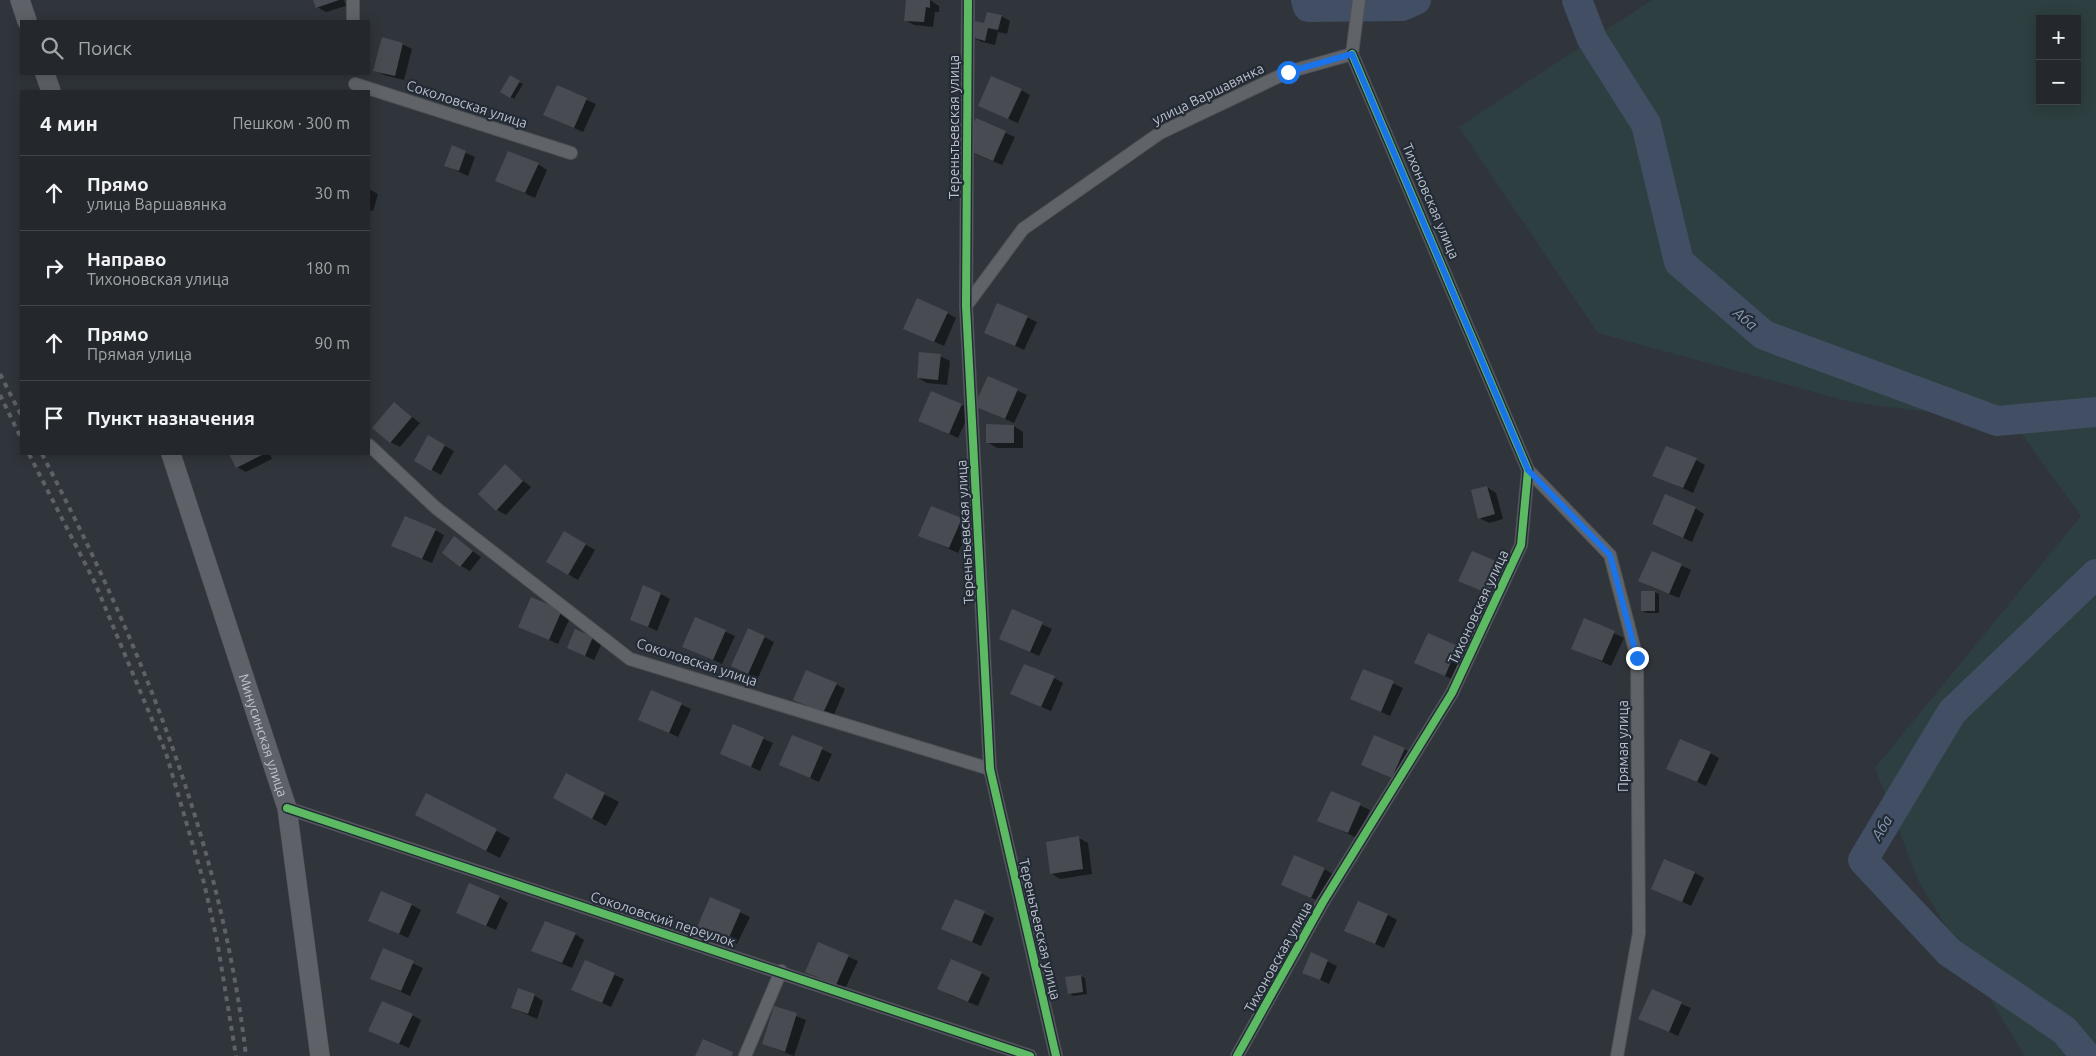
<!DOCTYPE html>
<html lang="ru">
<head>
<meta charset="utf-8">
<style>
  :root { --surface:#24282c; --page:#303438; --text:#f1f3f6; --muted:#a3a6a9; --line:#414448 }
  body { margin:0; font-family:Ubuntu,sans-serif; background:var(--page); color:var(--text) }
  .controls { position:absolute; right:15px; top:15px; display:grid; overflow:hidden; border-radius:0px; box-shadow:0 2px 12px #0003 }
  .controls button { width:45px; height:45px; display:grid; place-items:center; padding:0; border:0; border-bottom:1px solid var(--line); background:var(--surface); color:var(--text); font:25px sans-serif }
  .stop { position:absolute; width:15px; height:15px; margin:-11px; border:4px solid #1a73e8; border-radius:50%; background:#fff }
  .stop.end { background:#1a73e8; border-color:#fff; box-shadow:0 1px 5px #0008 }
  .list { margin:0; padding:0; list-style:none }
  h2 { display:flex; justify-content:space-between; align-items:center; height:65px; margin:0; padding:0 20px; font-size:21px }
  h2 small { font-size:16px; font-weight:400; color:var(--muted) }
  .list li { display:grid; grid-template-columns:32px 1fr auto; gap:15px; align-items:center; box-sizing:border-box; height:75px; padding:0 20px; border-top:1px solid var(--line) }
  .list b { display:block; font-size:19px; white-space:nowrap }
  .list p { margin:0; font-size:16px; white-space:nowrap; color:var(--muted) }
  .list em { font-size:16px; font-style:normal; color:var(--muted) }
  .icon { flex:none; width:28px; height:28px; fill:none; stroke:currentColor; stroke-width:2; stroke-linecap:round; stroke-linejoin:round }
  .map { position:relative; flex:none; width:2096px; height:1056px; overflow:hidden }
  .search { position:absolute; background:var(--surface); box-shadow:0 2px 12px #0003; left:20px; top:20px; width:350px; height:55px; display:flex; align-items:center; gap:12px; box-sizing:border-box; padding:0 18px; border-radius:0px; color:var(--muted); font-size:19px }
  .panel { position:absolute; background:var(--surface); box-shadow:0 2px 12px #0003; left:20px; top:90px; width:350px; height:365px; border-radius:0px }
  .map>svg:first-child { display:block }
</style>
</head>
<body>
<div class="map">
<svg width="2096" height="1056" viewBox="0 0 2096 1056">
  <rect width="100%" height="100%" fill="#30353b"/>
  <!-- green -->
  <path fill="#2e3f41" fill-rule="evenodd" d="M1652,0H2096V1056H2025L1919,882L1875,768L2081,516L2014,423L1851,402L1598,333L1459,127ZM2040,19H2077V101H2040Z"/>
  <!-- shadow -->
  <g fill="#0007">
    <polygon points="315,0 344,0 346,6 326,12 317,7"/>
    <polygon points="907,0 930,0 939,6 939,12 935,12 933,27 914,25 905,20"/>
    <polygon points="1001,16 1010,21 1007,34 998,32 995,45 982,42 972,37 985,25"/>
    <polygon points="402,44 412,49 404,80 384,75 375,70"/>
    <polygon points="510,77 523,84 514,99 502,92"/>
    <polygon points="557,87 596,104 583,132 545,115"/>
    <polygon points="1021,90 1030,95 1018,123 979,106"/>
    <polygon points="976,120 1015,137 1002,165 973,153"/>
    <polygon points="453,147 475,157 468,176 446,166"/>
    <polygon points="538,164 547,170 535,198 496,180"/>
    <polygon points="369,189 378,194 373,211 369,210"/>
    <polygon points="998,304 1037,322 1024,350 986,332"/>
    <polygon points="947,313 956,318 944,346 914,333"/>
    <polygon points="940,356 950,361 947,385 927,383 918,378"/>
    <polygon points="988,377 1027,395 1014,423 985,410"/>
    <polygon points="394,403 420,423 400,447 390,442"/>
    <polygon points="962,405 971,410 958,438 920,420"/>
    <polygon points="1014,426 1023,432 1023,448 997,448 987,442"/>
    <polygon points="429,437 454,451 441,475 416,461"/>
    <polygon points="231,454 270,454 272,459 246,472 237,467"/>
    <polygon points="1696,460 1705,465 1693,493 1654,475"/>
    <polygon points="505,466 531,487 506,515 497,510"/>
    <polygon points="1487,487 1496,493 1503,519 1489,523 1479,518"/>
    <polygon points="932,507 971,525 958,553 919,535"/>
    <polygon points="1695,508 1704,514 1692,542 1653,524"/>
    <polygon points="435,530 444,535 432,563 402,551"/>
    <polygon points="564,532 595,550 578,580 547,562"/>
    <polygon points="454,538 481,557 470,571 461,566"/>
    <polygon points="1652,552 1691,570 1679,598 1649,586"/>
    <polygon points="1502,565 1511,570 1499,598 1460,581"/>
    <polygon points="1654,592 1659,594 1659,613 1647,613 1642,611"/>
    <polygon points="661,594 670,599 657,631 631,619"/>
    <polygon points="532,598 571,616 558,644 519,626"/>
    <polygon points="1013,611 1052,629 1039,656 1001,639"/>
    <polygon points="696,619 735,636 722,664 683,647"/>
    <polygon points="1585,620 1624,638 1611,666 1572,648"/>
    <polygon points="748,629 774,642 758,678 741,671"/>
    <polygon points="1428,634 1467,652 1454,680 1425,667"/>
    <polygon points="592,638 602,643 594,660 577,652"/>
    <polygon points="1364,670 1403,688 1390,716 1351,698"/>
    <polygon points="1054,678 1063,683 1051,711 1021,698"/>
    <polygon points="836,684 845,689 833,717 794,700"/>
    <polygon points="652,691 691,709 678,737 640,719"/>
    <polygon points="734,726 773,743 760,771 722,753"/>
    <polygon points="793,736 832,754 819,782 790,769"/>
    <polygon points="1404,749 1414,754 1401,782 1362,764"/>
    <polygon points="1710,753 1719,758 1706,786 1668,769"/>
    <polygon points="567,775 619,802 606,826 569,806"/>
    <polygon points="1331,792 1370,810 1357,838 1319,820"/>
    <polygon points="427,795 510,838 500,858 431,823"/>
    <polygon points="1079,838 1088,843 1092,874 1060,879 1051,873"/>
    <polygon points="1324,869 1333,874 1321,902 1282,885"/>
    <polygon points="1695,873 1704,878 1691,906 1652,888"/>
    <polygon points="499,897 508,903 496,930 457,913"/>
    <polygon points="711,899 750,917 737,944 698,927"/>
    <polygon points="955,900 994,918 981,946 952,933"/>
    <polygon points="412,905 421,910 408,938 370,920"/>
    <polygon points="1388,915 1397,920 1384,948 1355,935"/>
    <polygon points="575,934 584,940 572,968 542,955"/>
    <polygon points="819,944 858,961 845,989 807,972"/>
    <polygon points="384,950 423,968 410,996 371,978"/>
    <polygon points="1312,954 1337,966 1329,984 1304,972"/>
    <polygon points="585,962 624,979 611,1007 573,990"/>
    <polygon points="981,973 990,978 978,1006 948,994"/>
    <polygon points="1081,976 1085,978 1087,994 1073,996 1069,993"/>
    <polygon points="1652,991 1691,1008 1678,1036 1640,1018"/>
    <polygon points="534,995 543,1001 537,1019 512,1008"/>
    <polygon points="775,1008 806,1020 794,1056 763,1044"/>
    <polygon points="412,1015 421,1020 409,1048 370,1031"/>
  </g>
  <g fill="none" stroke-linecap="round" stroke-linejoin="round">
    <!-- river -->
    <g stroke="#414e63" stroke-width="30">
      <polyline points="1306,0 1308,7 1402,6 1416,0"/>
      <polyline points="1577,0 1592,39 1646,124 1679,262 1764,335 1997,421 2096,412"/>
      <polyline points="2086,1056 2064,1030 1949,952 1863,860 1952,712 2096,574"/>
    </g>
  </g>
  <!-- building -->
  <g fill="#484c52">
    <polygon points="313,0 339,0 316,8"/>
    <polygon points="906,0 930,0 930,8 926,7 924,22 904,21"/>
    <polygon points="987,12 1002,15 998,30 988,28 985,41 971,37 975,21 984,23"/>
    <polygon points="382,37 403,43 395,76 373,71"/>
    <polygon points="510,75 520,81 510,98 500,92"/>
    <polygon points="991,76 1022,89 1008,119 978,106"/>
    <polygon points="557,85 587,98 574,128 543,115"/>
    <polygon points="976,118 1006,131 993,161 962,148"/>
    <polygon points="452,145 466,151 459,171 444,166"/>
    <polygon points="508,151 539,163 525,193 495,181"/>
    <polygon points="917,298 948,312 934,342 903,329"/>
    <polygon points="997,303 1028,316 1015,346 984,333"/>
    <polygon points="919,352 941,354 938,380 917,378"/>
    <polygon points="988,376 1018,389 1005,419 974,406"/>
    <polygon points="931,391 962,404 949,434 918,421"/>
    <polygon points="394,402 412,417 390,443 372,428"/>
    <polygon points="986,424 1014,425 1014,443 986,443"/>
    <polygon points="428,435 445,445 431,471 414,461"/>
    <polygon points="1666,446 1697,458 1683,488 1652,476"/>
    <polygon points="229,454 264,454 236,468"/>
    <polygon points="505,464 523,481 496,511 478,494"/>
    <polygon points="1487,486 1495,514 1478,519 1471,490"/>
    <polygon points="1665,494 1696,507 1683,538 1652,524"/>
    <polygon points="931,506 962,518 949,548 918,536"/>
    <polygon points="405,516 436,529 422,559 391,546"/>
    <polygon points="564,531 586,544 568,575 546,562"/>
    <polygon points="454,536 473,551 460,567 442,553"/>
    <polygon points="1472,551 1503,564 1489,594 1458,581"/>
    <polygon points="1652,551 1682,564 1669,594 1638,581"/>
    <polygon points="643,585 661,593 648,627 630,620"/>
    <rect x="1641" y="591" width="14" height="20"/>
    <polygon points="531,597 562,610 549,640 518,627"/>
    <polygon points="1012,609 1043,622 1030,652 999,639"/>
    <polygon points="695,617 726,630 713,660 682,647"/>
    <polygon points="1584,618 1615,631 1602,661 1571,649"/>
    <polygon points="748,628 765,636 748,674 731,666"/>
    <polygon points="575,629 593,637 585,656 567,648"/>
    <polygon points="1428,633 1458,646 1445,676 1414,663"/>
    <polygon points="1024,664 1055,676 1041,707 1010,694"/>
    <polygon points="1363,669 1394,681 1381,712 1350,699"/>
    <polygon points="806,670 837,683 823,713 793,700"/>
    <polygon points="651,690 682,703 669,733 638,720"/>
    <polygon points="733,724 764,737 751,767 720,754"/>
    <polygon points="792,735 823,747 810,778 779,765"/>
    <polygon points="1374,735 1405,748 1392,778 1361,765"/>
    <polygon points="1680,739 1711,752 1697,782 1666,769"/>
    <polygon points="566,773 605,793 592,819 553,798"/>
    <polygon points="1331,791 1361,803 1348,833 1317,821"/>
    <polygon points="426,793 497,829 486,851 415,815"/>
    <polygon points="1079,836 1083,869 1050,874 1046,842"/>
    <polygon points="1294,855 1325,868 1311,898 1281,885"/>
    <polygon points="1664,859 1695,872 1682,902 1651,889"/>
    <polygon points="469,883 500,896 486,926 456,913"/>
    <polygon points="381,891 412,904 399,934 368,921"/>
    <polygon points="710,897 741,910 728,940 697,927"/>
    <polygon points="955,899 985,911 972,942 941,929"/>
    <polygon points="1358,901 1388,914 1375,944 1344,931"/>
    <polygon points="545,921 576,933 562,963 531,951"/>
    <polygon points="818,942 849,955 836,985 805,972"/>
    <polygon points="383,948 414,961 401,991 370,979"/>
    <polygon points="1311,952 1328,960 1320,980 1302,973"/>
    <polygon points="951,959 982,972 968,1002 937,989"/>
    <polygon points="585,960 615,973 602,1003 571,990"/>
    <polygon points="1081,975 1083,992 1068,994 1065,977"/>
    <polygon points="518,988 535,994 528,1014 511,1008"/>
    <polygon points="1652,989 1682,1002 1669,1032 1638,1019"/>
    <polygon points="382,1001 413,1014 399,1044 368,1031"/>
    <polygon points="774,1006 797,1013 785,1052 762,1044"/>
    <polygon points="703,1039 733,1052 732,1056 695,1056"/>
  </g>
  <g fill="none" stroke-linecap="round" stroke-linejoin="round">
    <!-- minor casing -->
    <g stroke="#4e5156" stroke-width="14">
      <g id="minor">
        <polyline points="353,0 353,21"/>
        <polyline points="968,0 966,306 990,769 1056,1056"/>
        <polyline points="355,84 571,153"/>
        <polyline points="966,306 1023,229 1160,133 1288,72 1352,54 1359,0"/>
        <polyline points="369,445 436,508 630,659 990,769"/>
        <polyline points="1528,470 1610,555 1637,658 1639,933 1617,1056"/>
        <polyline points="287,808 1030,1056"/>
        <polyline points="745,1056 781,971"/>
        <polyline points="1237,1056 1323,902 1452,693 1521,545 1528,470 1352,54"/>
      </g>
    </g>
    <!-- secondary casing -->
    <g stroke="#4e5156" stroke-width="20">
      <g id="secondary">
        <polyline points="20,0 27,21"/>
        <polyline points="45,74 51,91"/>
        <path id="s1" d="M171,454L287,808L320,1056"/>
      </g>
    </g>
    <!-- minor -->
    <use href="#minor" stroke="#606368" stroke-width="12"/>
    <!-- secondary -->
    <use href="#secondary" stroke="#5e6268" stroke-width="19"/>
    <!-- rail -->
    <g stroke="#5e6267" stroke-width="4" stroke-dasharray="5 5" stroke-linecap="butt">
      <polyline points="0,374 21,415"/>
      <polyline points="0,395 21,438"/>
      <polyline points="29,454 95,583 166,753 204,883 217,940 236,1056"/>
      <path d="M42,454C141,644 221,841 246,1056"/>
    </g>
    <!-- cycleway casing -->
    <g stroke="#232b36" stroke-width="11">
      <g id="cycleway">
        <polyline points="968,0 966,306 990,769 1056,1056"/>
        <polyline points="287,808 1030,1056"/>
        <polyline points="1237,1056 1323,902 1452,693 1521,545 1528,470 1352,54"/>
      </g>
    </g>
    <!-- cycleway -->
    <use href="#cycleway" stroke="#5cba63" stroke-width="8"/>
  </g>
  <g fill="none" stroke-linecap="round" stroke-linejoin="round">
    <!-- route -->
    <polyline stroke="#1a73e8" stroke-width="6" points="1288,72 1352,54 1528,470 1610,555 1637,658"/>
  </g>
  <g text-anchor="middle" stroke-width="4.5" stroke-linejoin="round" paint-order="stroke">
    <!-- street labels -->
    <g font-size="14" fill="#bcc1ca" stroke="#232b36">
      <text transform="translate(1208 94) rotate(-26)" y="5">улица Варшавянка</text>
      <text transform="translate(467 104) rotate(18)" y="5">Соколовская улица</text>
      <text transform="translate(954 127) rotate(-90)" y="5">Тереньтьевская улица</text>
      <text transform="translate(1431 201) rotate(67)" y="5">Тихоновская улица</text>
      <text transform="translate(965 532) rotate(-93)" y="5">Тереньтьевская улица</text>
      <text transform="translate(1478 607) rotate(-65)" y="5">Тихоновская улица</text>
      <text transform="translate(697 662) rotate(18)" y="5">Соколовская улица</text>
      <text dy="5" stroke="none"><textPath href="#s1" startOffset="296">Минусинская улица</textPath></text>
      <text transform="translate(1623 746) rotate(-90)" y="5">Прямая улица</text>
      <text transform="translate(663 919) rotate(18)" y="5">Соколовский переулок</text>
      <text transform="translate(1040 929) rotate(77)" y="5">Тереньтьевская улица</text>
      <text transform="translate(1278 957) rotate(-61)" y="5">Тихоновская улица</text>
    </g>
    <!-- water labels -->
    <g font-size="15" font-style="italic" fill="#8797ae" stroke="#232b36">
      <text transform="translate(1745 319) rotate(40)" y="5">Аба</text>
      <text transform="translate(1882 828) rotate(-59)" y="5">Аба</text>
    </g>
  </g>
</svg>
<div class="controls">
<button>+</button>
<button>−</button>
</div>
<div class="stop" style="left:1288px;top:72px"></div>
<div class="stop end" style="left:1637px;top:658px"></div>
<div class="search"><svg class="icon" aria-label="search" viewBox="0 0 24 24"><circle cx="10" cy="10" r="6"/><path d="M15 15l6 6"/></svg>Поиск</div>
<section class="panel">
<h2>4 мин<small>Пешком · 300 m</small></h2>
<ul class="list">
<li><svg class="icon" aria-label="ahead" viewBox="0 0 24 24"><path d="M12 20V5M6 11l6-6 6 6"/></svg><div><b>Прямо</b><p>улица Варшавянка</p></div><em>30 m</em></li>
<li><svg class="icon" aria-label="right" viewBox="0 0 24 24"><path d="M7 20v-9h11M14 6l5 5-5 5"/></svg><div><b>Направо</b><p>Тихоновская улица</p></div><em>180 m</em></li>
<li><svg class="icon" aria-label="ahead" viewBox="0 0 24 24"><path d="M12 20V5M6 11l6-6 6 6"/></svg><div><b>Прямо</b><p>Прямая улица</p></div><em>90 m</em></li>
<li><svg class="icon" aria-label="arrive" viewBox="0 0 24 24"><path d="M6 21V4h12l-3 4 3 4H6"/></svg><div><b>Пункт назначения</b></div></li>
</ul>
</section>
</div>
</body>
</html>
